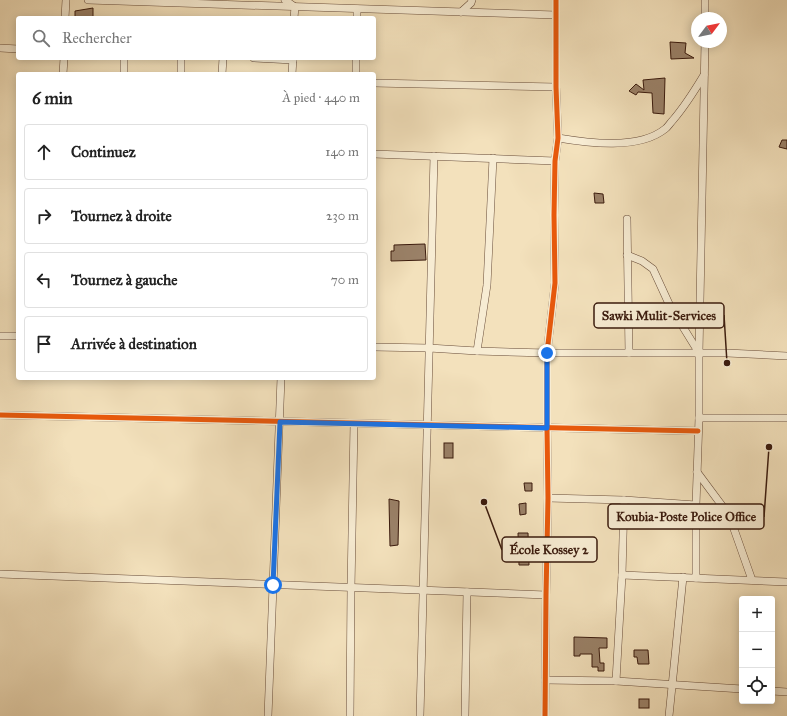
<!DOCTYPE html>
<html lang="fr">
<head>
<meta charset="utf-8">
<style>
  :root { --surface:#fff; --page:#f6f6f6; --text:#222; --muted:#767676; --line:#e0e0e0 }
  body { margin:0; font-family:"IM FELL Great Primer",serif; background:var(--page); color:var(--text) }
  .controls { position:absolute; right:12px; bottom:12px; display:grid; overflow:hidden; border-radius:4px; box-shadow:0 2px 10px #0003 }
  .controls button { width:36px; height:36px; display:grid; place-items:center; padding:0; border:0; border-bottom:1px solid var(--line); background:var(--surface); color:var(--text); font:20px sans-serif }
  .compass { position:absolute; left:691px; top:12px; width:36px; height:36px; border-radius:50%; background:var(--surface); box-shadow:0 2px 10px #0003; rotate:58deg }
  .stop { position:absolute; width:12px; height:12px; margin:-9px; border:3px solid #1a73e8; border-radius:50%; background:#fff }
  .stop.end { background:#1a73e8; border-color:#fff; box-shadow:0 1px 4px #0008 }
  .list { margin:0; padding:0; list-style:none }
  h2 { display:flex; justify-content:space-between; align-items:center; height:52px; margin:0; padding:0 16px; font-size:17px }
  h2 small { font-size:13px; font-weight:400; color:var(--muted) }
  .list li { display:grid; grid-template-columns:26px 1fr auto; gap:12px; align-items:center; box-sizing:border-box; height:56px; margin:0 8px 8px; padding:0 8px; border:1px solid var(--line); border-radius:4px }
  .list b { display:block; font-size:15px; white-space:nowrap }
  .list em { font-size:13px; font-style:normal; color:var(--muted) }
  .icon { flex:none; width:22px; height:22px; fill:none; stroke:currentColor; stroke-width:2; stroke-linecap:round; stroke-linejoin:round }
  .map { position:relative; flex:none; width:787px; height:716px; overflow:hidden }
  .search { position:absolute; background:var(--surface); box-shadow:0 2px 10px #0003; left:16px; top:16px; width:360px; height:44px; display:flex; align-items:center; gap:10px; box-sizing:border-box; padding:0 14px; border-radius:4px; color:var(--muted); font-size:15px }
  .panel { position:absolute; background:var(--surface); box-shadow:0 2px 10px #0003; left:16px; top:72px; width:360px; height:308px; border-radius:4px }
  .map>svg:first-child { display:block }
</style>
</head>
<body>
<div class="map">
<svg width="787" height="716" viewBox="0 0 787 716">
  <rect width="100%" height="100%" fill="#f3e1bc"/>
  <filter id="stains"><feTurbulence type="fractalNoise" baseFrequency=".005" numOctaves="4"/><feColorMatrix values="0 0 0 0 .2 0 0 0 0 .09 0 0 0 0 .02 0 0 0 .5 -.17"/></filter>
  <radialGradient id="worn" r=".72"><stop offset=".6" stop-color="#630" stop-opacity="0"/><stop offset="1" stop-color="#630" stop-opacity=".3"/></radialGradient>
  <!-- building -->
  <g fill="#9a8168" stroke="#3a1a0d">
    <polygon points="93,8 93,18 75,18 75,11"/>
    <polygon points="670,42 686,43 685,53 694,58 671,59"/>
    <polygon points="665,78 664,114 653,113 652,93 638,92 636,95 629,91 636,84 644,90 643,80"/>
    <polygon points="782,140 787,140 787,149 779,147"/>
    <polygon points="594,193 603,194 604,203 595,203"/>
    <polygon points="425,244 426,260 391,261 391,251 394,251 394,245"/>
    <rect x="444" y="443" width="9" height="15"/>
    <polygon points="524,483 532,483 532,491 525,491"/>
    <polygon points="389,499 399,501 398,545 390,546"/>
    <polygon points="526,503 526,514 520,515 519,504"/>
    <polygon points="518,533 528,533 529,565 519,565"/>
    <polygon points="574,637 607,638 607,648 599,648 600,663 604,663 604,671 598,671 598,667 592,667 592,654 580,654 580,656 574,656"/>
    <polygon points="634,650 648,650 649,664 638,664 637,657 634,657"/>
    <rect x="639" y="699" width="10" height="9"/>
  </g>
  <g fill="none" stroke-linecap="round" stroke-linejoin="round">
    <!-- minor casing -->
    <g stroke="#684c39" stroke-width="8">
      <g id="minor">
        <polyline points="88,0 556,15"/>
        <polyline points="285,0 295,7 294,18"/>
        <polyline points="461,12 471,3 472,0"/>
        <polyline points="65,18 66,0"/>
        <polyline points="357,18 357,9"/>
        <polyline points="705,18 705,0"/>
        <polyline points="0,48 18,49"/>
        <polyline points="254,58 293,60"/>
        <polyline points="63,74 64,58"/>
        <polyline points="124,74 124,58"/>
        <polyline points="181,74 181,58"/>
        <polyline points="222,74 223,58"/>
        <polyline points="292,74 293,58"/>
        <polyline points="356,74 356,58"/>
        <polyline points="374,83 556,87"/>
        <path d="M558,138C588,143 639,150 665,129C668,127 670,123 673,120C685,106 695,90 704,75"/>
        <polyline points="374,154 555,161"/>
        <polyline points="627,219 629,353"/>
        <polyline points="627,255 642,261 653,269 670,306 699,353"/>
        <polyline points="0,336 18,336"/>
        <polyline points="374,347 429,348 477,351 547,353 727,353 787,356"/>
        <polyline points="477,351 487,285 493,158"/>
        <polyline points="0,415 698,431"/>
        <polyline points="699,418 787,418"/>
        <polyline points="697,472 729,515 752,580"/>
        <polyline points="548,498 624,500 696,505"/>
        <polyline points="0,574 546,595"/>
        <polyline points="622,575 787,582"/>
        <polyline points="696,578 696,505 699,418 699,353 705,42"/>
        <polyline points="545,680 616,681 742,689"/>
        <polyline points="616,681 622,575 624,500"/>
        <polyline points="772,691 787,692"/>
        <polyline points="268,716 281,378"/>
        <polyline points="350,716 351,588 354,424"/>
        <polyline points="420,716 434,156"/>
        <polyline points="465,716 467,592"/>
        <polyline points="545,716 546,595 548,498 547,428 547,353 555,283 554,215 555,161 558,138 556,87 556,0"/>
        <polyline points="669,716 683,577"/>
      </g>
    </g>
    <!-- minor -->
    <use href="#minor" stroke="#f7ecd3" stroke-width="7"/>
    <!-- cycleway casing -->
    <g stroke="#f7ecd3" stroke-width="8">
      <g id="cycleway">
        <polyline points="0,415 698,431"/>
        <polyline points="545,716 546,595 548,498 547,428 547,353 555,283 554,215 555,161 558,138 556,87 556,0"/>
      </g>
    </g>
    <!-- cycleway -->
    <use href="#cycleway" stroke="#e8590c" stroke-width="5"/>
  </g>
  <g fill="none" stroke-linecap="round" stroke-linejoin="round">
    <!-- route -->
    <polyline stroke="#1a73e8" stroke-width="5" points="273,585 280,422 547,428 547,353"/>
  </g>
  <!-- callouts -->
  <path fill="none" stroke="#3a1a0d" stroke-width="1.5" d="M727 363L724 315M769 447L764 517M484 502L502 550"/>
  <g fill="#3a1a0d" stroke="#f7ecd3" stroke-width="1.5">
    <circle cx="727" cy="363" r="4"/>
    <circle cx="769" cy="447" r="4"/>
    <circle cx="484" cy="502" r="4"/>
  </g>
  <g fill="#f7ecd3" stroke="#3a1a0d" stroke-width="1.5">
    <rect x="594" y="303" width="130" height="25" rx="4"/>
    <rect x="608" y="504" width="156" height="25" rx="4"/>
    <rect x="502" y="537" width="95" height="25" rx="4"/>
  </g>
  <g font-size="13" text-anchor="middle" font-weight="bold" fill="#3a1a0d">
    <text x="659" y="320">Sawki Mulit-Services</text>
    <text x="686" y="521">Koubia-Poste Police Office</text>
    <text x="549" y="554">École Kossey 2</text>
  </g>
  <rect width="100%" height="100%" filter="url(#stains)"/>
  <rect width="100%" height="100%" fill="url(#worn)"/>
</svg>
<div class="controls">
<button>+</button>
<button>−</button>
<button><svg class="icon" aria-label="locate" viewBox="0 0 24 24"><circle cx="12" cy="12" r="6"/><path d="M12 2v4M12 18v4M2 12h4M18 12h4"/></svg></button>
</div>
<svg class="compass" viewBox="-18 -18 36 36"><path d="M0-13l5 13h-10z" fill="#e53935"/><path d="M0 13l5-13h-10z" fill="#767676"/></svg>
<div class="stop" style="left:273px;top:585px"></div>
<div class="stop end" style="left:547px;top:353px"></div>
<div class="search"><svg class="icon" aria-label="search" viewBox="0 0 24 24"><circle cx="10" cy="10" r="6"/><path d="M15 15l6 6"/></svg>Rechercher</div>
<section class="panel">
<h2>6 min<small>À pied · 440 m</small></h2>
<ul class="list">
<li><svg class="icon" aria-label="ahead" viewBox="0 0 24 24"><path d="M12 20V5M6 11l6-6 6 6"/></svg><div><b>Continuez</b></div><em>140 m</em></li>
<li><svg class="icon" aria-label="right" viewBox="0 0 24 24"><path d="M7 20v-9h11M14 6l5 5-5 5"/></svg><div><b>Tournez à droite</b></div><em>230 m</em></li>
<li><svg class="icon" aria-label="left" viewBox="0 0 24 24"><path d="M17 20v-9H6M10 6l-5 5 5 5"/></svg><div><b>Tournez à gauche</b></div><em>70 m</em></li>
<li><svg class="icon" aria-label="arrive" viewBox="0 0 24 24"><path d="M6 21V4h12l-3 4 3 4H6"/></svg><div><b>Arrivée à destination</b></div></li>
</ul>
</section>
</div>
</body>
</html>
